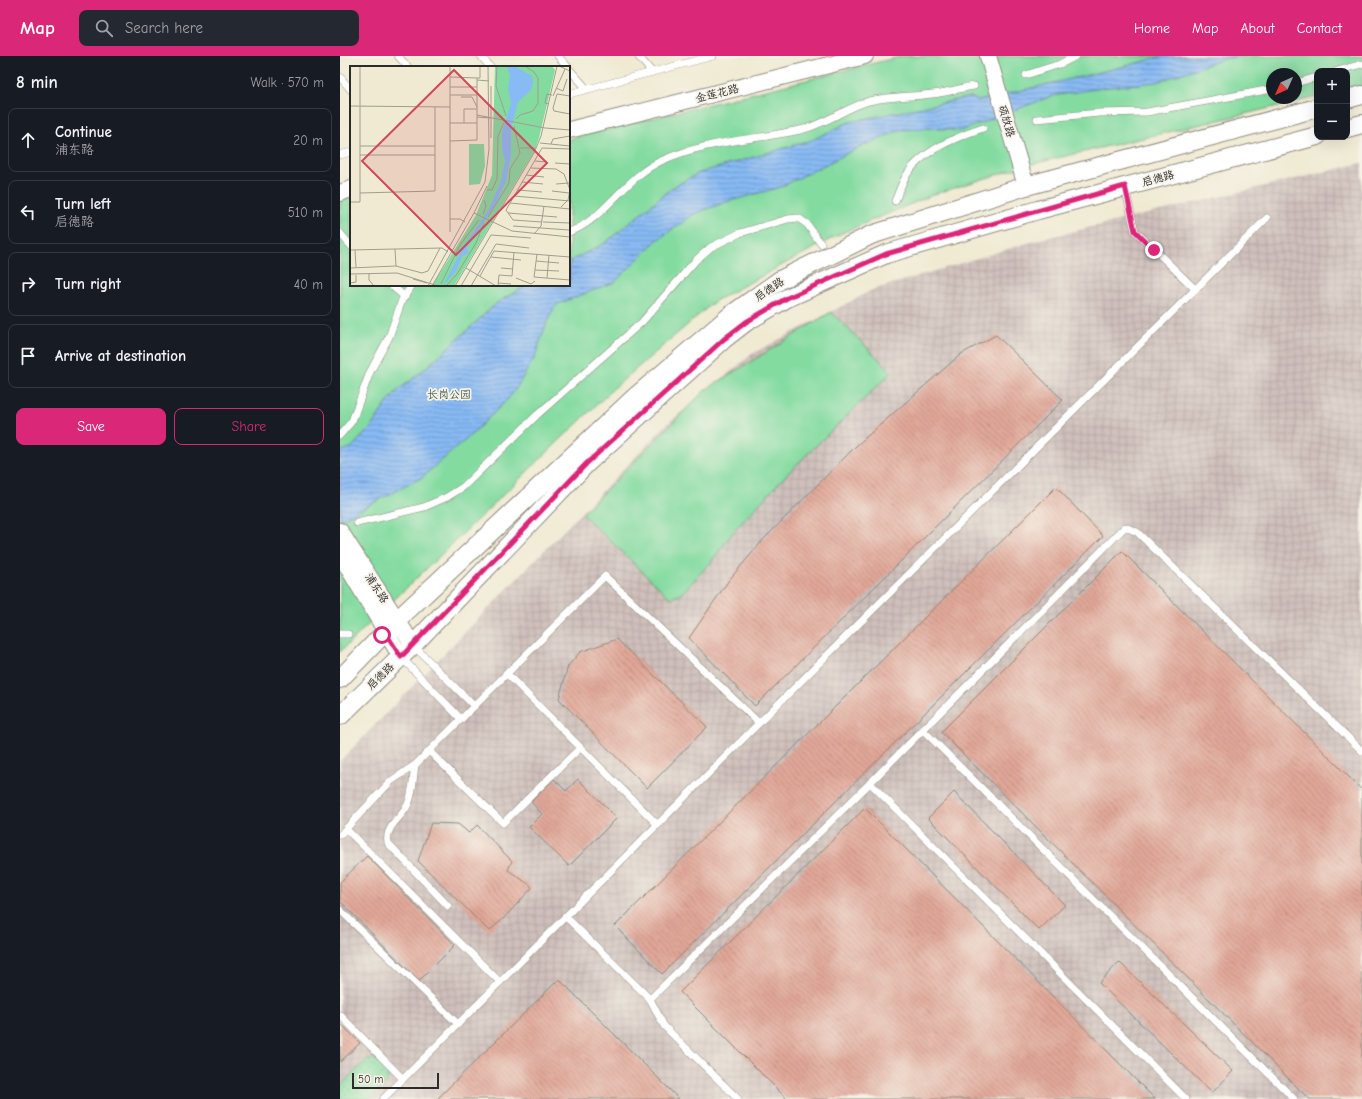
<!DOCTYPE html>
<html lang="en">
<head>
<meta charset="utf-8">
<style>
  :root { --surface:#171b24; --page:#242831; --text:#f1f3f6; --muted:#9ea1a6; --line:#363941; --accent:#db2777 }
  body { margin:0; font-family:"Comic Neue","LXGW WenKai TC",sans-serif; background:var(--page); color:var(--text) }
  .controls { position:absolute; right:12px; top:12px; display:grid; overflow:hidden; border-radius:8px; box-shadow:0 4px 16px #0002 }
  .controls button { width:36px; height:36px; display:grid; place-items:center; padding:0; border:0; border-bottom:1px solid var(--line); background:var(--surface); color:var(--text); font:20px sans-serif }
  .compass { position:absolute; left:926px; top:12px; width:36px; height:36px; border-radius:50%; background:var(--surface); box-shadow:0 4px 16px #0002; rotate:225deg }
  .scale { position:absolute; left:12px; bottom:10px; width:87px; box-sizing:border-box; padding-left:4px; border:2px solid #2b2b2b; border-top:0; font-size:11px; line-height:14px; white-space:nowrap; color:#2b2b2b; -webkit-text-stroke:3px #f7f3e8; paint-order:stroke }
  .stop { position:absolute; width:12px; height:12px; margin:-9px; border:3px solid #db2777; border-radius:50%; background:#fff }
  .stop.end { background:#db2777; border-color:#fff; box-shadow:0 1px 4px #0008 }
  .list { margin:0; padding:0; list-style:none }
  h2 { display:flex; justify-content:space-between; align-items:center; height:52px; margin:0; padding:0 16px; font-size:17px }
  h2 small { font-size:13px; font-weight:400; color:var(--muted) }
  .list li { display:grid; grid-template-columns:26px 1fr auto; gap:12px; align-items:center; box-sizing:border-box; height:64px; margin:0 8px 8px; padding:0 8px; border:1px solid var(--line); border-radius:8px }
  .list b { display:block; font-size:15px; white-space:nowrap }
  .list p { margin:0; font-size:13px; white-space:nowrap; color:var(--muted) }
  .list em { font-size:13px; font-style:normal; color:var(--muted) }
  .actions { display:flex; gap:8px; padding:12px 16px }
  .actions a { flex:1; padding:9px 0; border:1px solid var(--accent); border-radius:8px; text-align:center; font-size:14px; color:var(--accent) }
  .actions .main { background:var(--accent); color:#fff }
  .icon { flex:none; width:22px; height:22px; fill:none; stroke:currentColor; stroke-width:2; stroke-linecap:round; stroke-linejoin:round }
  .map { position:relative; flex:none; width:1022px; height:1043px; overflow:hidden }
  header { display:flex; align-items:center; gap:24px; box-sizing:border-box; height:56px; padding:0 20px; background:var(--accent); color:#fff }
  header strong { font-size:19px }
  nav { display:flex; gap:22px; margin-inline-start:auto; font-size:14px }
  .search { width:280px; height:36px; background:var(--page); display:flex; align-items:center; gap:10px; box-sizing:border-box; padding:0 14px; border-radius:8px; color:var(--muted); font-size:15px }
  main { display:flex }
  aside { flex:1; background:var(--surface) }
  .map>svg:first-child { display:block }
</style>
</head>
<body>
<header>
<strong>Map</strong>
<div class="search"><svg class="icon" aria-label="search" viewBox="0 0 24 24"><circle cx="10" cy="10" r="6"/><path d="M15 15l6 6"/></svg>Search here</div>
<nav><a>Home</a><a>Map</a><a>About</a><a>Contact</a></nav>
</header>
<main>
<aside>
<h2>8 min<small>Walk · 570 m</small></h2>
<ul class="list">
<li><svg class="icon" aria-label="ahead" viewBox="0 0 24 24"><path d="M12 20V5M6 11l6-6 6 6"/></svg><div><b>Continue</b><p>浦东路</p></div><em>20 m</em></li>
<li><svg class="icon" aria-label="left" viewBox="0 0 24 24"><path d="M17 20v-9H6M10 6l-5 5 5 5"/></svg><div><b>Turn left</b><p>启德路</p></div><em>510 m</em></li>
<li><svg class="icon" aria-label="right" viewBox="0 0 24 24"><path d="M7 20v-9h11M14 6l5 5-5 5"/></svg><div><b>Turn right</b></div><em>40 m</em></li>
<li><svg class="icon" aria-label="arrive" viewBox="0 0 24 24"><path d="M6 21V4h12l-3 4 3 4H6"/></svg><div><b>Arrive at destination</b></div></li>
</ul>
<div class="actions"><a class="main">Save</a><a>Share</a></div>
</aside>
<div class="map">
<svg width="1022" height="1043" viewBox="0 0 1022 1043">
  <defs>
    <pattern id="industrial-grid" width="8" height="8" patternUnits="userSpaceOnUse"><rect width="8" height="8" fill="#cfc0bb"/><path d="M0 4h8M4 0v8" fill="none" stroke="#b2a5a1"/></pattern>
    <pattern id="grass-dots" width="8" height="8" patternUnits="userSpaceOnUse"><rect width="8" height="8" fill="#83dba0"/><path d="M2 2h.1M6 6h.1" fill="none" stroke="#71bc8a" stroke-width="1.8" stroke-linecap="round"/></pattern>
    <pattern id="water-rules" width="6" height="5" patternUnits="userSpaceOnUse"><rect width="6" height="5" fill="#88baf4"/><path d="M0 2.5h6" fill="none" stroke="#6f97c6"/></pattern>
    <pattern id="building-back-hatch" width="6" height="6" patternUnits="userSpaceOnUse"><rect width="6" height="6" fill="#e1a798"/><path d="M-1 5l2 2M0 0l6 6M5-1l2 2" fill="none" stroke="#b7887c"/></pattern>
  </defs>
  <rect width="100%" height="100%" fill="#f7f3e8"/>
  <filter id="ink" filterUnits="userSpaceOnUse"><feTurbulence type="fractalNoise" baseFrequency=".025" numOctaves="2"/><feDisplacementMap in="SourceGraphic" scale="8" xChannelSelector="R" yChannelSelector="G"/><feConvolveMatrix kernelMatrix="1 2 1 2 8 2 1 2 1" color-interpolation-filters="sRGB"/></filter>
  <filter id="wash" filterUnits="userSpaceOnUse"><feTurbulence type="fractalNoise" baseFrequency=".012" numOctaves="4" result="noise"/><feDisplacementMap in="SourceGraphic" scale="16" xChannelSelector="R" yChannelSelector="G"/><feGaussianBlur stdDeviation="0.9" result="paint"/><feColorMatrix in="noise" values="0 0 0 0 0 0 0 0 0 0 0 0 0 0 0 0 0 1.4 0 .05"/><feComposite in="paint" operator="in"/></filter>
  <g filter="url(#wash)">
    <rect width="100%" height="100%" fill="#f0ead2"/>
    <!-- industrial -->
    <polygon fill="url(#industrial-grid)" points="1022,107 1022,1043 0,1043 0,705 327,368 412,298 532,234 701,183"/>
    <!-- grass -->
    <polygon fill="url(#grass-dots)" stroke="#578366" points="33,1003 38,1005 48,1016 48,1025 30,1043 0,1043 0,1030 27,1004"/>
    <!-- park -->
    <g fill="#83dba0" stroke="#578366" fill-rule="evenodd">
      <path d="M563,0H1022V31L1007,34V15H977V41L688,109L595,138L504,176L375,245L274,332L0,596V144L11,140V229H229V83ZM932,18H956V42H932Z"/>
      <polygon points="491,256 552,316 447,418 393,476 371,506 340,539 330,542 242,458 365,334"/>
    </g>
    <!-- water -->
    <path fill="url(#water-rules)" stroke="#5a7290" d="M823,0H902L884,3L817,26L762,32L712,40L620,75L594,72L560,74L516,93L441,131L386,146L354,158L316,185L275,226L218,248L214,252L207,266L194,303L175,334L168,343L130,380L81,422L0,464V395L11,392L30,372L47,347L57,335L80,317L158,246L187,229H229L230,205L265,187L333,131L359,117L472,84L509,66L631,41L638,45C700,29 762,17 823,0Z"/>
    <g id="blocks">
      <!-- building -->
      <g fill="url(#building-back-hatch)">
        <polygon points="656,279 723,344 415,650 349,582 389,524 423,484 516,390 621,298"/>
        <polygon points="716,431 763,480 322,918 275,870"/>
        <polygon points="782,495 1022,734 1022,1043 969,1043 601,676"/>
        <polygon points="277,583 367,671 307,732 219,643 228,610 240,596"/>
        <polygon points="214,723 226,735 238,723 277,762 229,810 189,771 202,758 191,746"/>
        <polygon points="614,736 725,849 699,874 588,762"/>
        <polygon points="525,752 815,1043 447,1043 340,936"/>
        <polygon points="91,767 118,768 129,777 137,769 172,805 168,814 190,829 192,832 162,864 149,875 78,805"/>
        <polygon points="27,800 115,889 79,925 0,845 0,826"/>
        <polygon points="779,906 893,1015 872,1037 759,927"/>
        <polygon points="219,923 339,1043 97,1043"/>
        <polygon points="0,967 20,987 0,1006"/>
      </g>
    </g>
  </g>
  <g filter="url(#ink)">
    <use href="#blocks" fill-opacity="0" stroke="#8e8a7e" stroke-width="1"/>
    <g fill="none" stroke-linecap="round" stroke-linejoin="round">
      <!-- service casing -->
      <g stroke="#8e8a7e" stroke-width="8">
        <g id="service">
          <polyline points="58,0 68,11"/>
          <polyline points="141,0 150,11"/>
          <polyline points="218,0 228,11"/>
          <polyline points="298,0 312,16"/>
          <polyline points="229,13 247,33"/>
          <polyline points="997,15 1022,8"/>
          <polyline points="686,19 720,8 736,0"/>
          <polyline points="0,21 11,34"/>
          <polyline points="956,27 977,21"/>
          <polyline points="229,38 373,0"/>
          <polyline points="697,63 759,57 807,56 932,33"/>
          <polyline points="0,99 11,96"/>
          <polyline points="785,132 795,175 855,233"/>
          <path d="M555,145C559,136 562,125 568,117C582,95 619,80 643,72"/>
          <path d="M229,176C262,166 285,121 321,105C364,85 414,84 460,74C484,69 505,52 529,45C550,40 571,41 592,38C606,37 620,32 634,30"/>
          <polyline points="0,177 11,190"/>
          <polyline points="51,229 65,241"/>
          <polyline points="0,379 12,365 30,316 49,281 62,244 72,229"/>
          <polyline points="17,467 84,451 107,441 123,431 197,359 302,266 356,204 371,191 400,177 448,163 458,162 467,168 481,188"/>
          <polyline points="0,578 8,578"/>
          <polyline points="73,589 134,650"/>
          <polyline points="61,601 121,663"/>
          <polyline points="166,617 318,769"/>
          <polyline points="419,667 927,162"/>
          <polyline points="583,674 954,1043"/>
          <polyline points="89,695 163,767 240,692"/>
          <path d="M75,709C73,722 73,741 66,752C59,764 45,771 48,787L108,850"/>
          <polyline points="530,727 846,1043"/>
          <polyline points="6,773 160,926"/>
          <polyline points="0,779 51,725 75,709 265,520 419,667 43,1043"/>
          <polyline points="0,854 118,968"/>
          <polyline points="226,861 310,943 324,970 398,1043"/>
          <polyline points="310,943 530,727 785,471 797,476 1022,695"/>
          <polyline points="0,959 63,1023"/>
        </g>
      </g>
      <!-- tertiary casing -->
      <g stroke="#8e8a7e" stroke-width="18">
        <g id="tertiary">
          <polyline points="648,0 686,130"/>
          <polyline points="229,74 525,0"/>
          <polyline points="0,137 11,133"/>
          <polyline points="0,475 73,589"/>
          <polyline points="0,498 61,601"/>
        </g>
      </g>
      <!-- secondary casing -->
      <g stroke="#8e8a7e" stroke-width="20">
        <g id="secondary">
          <polyline points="1007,43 1022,39"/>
          <polyline points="1007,72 1022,68"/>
          <polyline points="0,623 55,566 295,341 391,259 440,224 531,179 686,130 977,52"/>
          <polyline points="0,660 73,589 247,407 384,283 406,266 447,242 546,198 698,154 977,80"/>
        </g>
      </g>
      <!-- service -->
      <use href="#service" stroke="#fff" stroke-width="7"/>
      <!-- tertiary -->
      <use href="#tertiary" stroke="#fff" stroke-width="16"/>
      <!-- secondary -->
      <use href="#secondary" stroke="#fff" stroke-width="18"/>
    </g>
  </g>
  <g fill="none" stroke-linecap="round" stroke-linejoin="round" filter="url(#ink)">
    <!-- route -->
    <polyline stroke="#db2777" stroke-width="5" points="42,579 45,576 61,601 247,407 384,283 406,266 447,242 546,198 785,130 795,175 814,194"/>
  </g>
  <g text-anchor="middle" stroke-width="3.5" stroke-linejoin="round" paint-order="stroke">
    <!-- street labels -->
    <g font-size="11" fill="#2b2b2b" stroke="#f7f3e8">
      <text transform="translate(377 37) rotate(-14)" y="4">金莲花路</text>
      <text transform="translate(667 65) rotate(74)" y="4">硕放路</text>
      <text transform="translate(818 122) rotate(-15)" y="4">启德路</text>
      <text transform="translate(429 233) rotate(-34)" y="4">启德路</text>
      <text transform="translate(37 532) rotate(57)" y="4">浦东路</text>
      <text transform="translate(40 620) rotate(-44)" y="4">启德路</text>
    </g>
    <!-- park labels -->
    <g font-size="11" fill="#415748" stroke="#f7f3e8">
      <text x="109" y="342">长岗公园</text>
    </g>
  </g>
  <!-- overview -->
  <g transform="translate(10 10)">
    <rect width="220" height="220" fill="#f0ead2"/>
    <path d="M145,0H202L205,4L189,72L184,86L104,220H82L126,149L142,109ZM119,78H134L135,100L130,118L119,119Z" fill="#83dba0"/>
    <path d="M157,0H164L182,10L183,17L181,24L168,36L161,63V90L156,115L146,137L117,182L119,187L112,190L106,205L93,220L110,187L140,141L151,115L155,95L152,83V67L161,37L158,23L160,10Z" fill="#88baf4"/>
    <path fill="none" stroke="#a19e8f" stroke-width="1" d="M100,0V75L127,74V12H130V0M147,0L146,20L156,50M209,0L220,5M100,11L127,12M127,14L139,15M100,21H127M206,22L213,25L217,13M100,29H127M203,30L215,3M220,30L207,28L203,42L204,45L220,48M111,31H122L127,41M199,38L195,37L197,28L202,29M0,40L100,41M127,49L195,62L220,64M127,51L140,52M166,53L170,49L183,45L188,37V12L184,6L175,0M100,57H127M114,57V43H127M141,72V20M190,77L220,80M201,78L203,73L220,70M10,80H85M170,82H186M10,89H85M185,95L197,96M205,97L220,98M181,102L206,103L214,108L220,124L218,134L211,141M176,109L194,111M172,116L193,118M206,118L219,117M137,124H142L147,113L148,70L154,57M168,124L192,126M202,125L219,127M10,127L85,125V41M164,130L220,135M0,136H10V0M160,137L220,143M124,147L162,165L220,171M158,147L207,151M133,148L136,140L134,134M138,151L159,117L160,103L170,87L164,60M100,153H110L115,156M192,156L163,154L156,144L192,82L220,83M193,156L220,157M163,160L219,164M100,166V75M184,168L191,160L194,140M45,183L46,200M0,184L92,182L98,186M5,184L6,201M187,188L184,211L220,214M141,191L171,194M186,195L209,197M0,202L46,200L72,207L78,205L90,182M116,202L146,220M151,202L163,203M185,204L209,205M0,208L47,207L88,220M19,208V214L24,220M130,210L144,185L220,191M166,212L181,218L185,215M197,212L199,189M63,213L77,217M0,217L6,216V209M148,217L161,218M91,218L110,179L129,154M78,220L135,116L139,83L138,0M82,220L124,147L137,120M96,220L107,208L126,177L134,157M105,220L184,87L191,70L207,0M111,220L141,169L181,172M121,220L146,178L179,182M148,220L149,209L162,210L164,186"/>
    <path fill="#d1495b" fill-opacity="0.15" stroke="#d1495b" stroke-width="2" d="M104,4L197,97L106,189L12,95Z"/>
    <rect width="220" height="220" fill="none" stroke="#2b2b2b" stroke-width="2"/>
  </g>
</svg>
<div class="controls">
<button>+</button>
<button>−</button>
</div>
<svg class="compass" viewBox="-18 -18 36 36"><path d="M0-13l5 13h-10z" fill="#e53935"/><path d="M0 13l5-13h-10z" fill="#9ea1a6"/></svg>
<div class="scale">50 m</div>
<div class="stop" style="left:42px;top:579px"></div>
<div class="stop end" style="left:814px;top:194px"></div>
</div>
</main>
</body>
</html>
